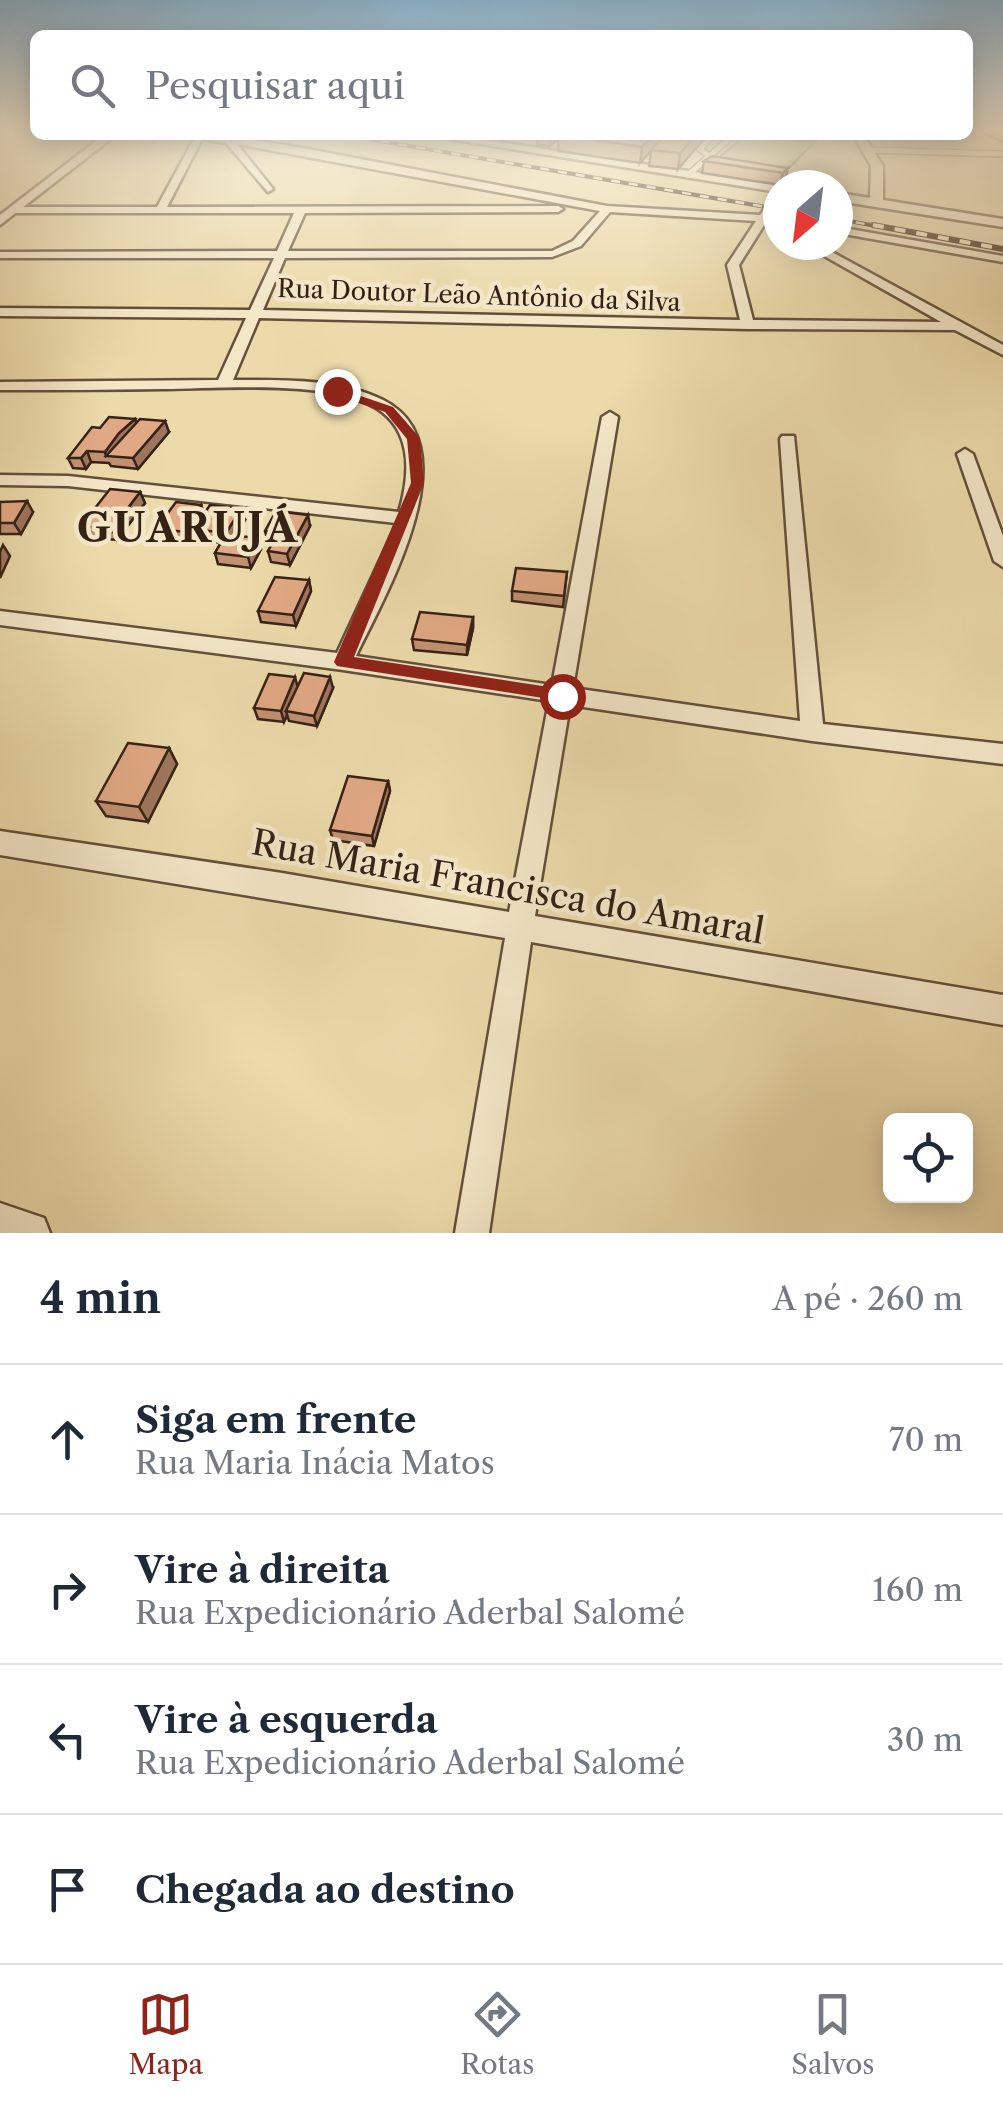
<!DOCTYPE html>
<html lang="pt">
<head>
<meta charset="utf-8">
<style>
  :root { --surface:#fff; --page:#f2f2f3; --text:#1f2937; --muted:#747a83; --line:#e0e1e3; --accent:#8f2418 }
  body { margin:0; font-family:"Libre Caslon Text",serif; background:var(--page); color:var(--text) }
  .controls { position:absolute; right:30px; bottom:30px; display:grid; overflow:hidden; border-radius:15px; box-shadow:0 5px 25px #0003 }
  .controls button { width:90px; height:90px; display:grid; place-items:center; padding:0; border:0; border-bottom:2px solid var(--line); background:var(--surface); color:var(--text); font:50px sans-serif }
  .compass { position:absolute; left:763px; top:170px; width:90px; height:90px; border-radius:50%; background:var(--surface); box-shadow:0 5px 25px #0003; rotate:208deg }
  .stop { position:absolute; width:30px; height:30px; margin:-22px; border:8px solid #8f2418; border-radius:50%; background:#fff }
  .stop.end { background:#8f2418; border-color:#fff; box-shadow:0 2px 10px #0008 }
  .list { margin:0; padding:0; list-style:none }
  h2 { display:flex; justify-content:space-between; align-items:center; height:130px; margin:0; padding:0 40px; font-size:42px }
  h2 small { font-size:32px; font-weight:400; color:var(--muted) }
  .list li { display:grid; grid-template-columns:65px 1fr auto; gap:30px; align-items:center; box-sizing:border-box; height:150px; padding:0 40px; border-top:2px solid var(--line) }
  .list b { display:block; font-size:38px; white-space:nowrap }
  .list p { margin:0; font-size:32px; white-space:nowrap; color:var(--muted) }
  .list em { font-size:32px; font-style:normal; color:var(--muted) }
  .icon { flex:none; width:55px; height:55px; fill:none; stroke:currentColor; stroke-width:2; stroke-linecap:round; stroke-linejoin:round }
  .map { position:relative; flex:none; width:1003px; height:1233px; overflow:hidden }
  .search { position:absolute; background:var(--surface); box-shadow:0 5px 25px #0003; left:30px; right:30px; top:30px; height:110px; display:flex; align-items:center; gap:25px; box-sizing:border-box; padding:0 35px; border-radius:15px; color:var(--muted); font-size:38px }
  .sheet { height:730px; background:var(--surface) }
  nav { display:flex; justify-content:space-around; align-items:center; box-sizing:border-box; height:140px; border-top:2px solid var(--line); background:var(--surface); font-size:28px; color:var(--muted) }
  nav a { display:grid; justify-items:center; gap:5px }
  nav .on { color:var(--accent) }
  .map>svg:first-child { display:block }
</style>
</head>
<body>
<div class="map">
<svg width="1003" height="1233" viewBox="0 0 1003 1233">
  <rect width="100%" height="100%" fill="#ecdaab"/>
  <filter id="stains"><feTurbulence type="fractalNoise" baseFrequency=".002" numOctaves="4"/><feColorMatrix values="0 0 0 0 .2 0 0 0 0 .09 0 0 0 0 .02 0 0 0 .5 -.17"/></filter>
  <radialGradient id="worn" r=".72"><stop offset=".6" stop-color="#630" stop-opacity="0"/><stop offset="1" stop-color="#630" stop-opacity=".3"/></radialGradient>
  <!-- green -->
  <polygon fill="#bdbe85" stroke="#7a704d" stroke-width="2.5" points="746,135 815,142 779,178 710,165"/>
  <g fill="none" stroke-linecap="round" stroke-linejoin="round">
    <!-- service casing -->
    <g stroke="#64503a" stroke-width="8">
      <g id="service">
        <polyline points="473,142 482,135"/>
        <polyline points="868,150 1003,154"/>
        <polyline points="709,156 700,149 713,135"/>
        <polyline points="688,175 730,138 725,135"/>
      </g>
    </g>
    <!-- minor casing -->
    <g stroke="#64503a" stroke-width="5">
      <g id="minor">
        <path d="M196,135L228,136L308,149L607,206L760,215L778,191V202L770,215L778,216V222H766L739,265L753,320L941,322L805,245H819L1003,345V355L955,330L748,329L259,318L233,380C282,380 338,378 383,400C473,445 385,595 356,656L552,685L602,417L610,412L618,417L573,688L800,721L780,439L782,436H794L823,724L1003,744V764L812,741L570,705L535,916L1003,995V1025L531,942L489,1233H455L505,938L0,855V831L282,873L509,912L549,701L343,670L0,625V611L337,653L393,532L396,523L68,486L0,485V475L68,476L399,512C409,478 413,436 382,412C338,378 217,389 162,389C108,390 54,390 0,390V382L218,380L246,318L0,316V308L250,310L274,258H0V252L277,251L294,213H14L9,210L14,207H157ZM202,139L226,143L268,192L273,189L237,144L600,211L573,241L552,251H288L305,213L558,212L563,209L558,206L167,207ZM610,212L756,221L727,265L740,320L263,310L285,258L552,257L581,246Z"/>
        <polygon points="838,227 1003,256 1003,262 838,233"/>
        <polygon points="965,449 973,454 1003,536 1003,567 994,561 957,454"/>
      </g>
    </g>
    <!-- tertiary casing -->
    <g stroke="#64503a" stroke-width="5">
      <g id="tertiary">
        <polygon points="104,135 116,135 0,225 0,215"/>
        <polygon points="425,135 452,135 781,185 778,192"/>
        <polygon points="853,135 863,135 883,166 883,200 1003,219 1003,227 838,201 838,193 870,198 871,166"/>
        <polygon points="0,1203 44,1218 50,1233 0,1233"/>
      </g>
    </g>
    <!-- primary casing -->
    <g stroke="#362215" stroke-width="6">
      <polygon id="primary" points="984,131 1003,131 1003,140"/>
    </g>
    <!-- service -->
    <use href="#service" stroke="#f3e7c8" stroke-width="5"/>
    <!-- minor -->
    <use href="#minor" fill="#f3e7c8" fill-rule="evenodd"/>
    <!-- tertiary -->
    <use href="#tertiary" fill="#f3e7c8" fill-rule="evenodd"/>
    <!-- primary -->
    <use href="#primary" fill="#e6bd76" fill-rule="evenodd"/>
    <!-- rail-far1 casing -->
    <g stroke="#362215" stroke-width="4">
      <g id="rail-far1">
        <polyline points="345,135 778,209"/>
        <polyline points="838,219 887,228"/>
      </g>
    </g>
    <!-- rail casing -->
    <g stroke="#362215" stroke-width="6">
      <polyline id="rail" points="873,225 1003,249"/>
    </g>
    <!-- rail-far1 -->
    <use href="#rail-far1" stroke="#f3e7c8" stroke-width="2.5" stroke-dasharray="9" stroke-linecap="butt"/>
    <!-- rail -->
    <use href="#rail" stroke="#f3e7c8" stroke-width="4" stroke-dasharray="11" stroke-linecap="butt"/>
  </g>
  <!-- wall -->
  <g fill="#c29172" stroke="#362215" stroke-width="2.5">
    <polygon points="537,135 707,135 678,169 649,166 651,151 640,163 558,151 558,139 550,146 537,145"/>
    <polygon points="704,161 788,168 785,180 781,185 702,173"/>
    <polygon points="135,419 136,422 169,432 138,469 111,466 109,463 91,462 86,469 73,468 68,458 100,428"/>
    <polygon points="140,492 145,503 117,540 87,537 81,526"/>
    <polygon points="0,502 33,512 21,534 0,534"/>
    <polygon points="201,505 204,514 245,520 232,540 258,538 261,549 251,568 218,564 215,553 221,543 197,539 194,531 187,542 162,539 157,528"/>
    <polygon points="310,526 290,565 271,562 268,551 273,543 268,542 265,531"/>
    <polygon points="567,572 563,607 512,601 512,591"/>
    <polygon points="309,580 311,591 296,626 261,622 258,611"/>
    <polygon points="473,617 473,628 467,655 414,650 412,639"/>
    <polygon points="333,688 317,726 289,721 287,715 284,722 258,719 254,708"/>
    <polygon points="169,748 177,764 148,822 106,816 96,801"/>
    <polygon points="388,781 390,791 374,846 333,840 330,830"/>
  </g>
  <!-- shaded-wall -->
  <g fill="#9e765d" stroke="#362215" stroke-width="2.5">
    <polygon points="550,135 563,135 558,136 558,139 550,146"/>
    <polygon points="653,135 665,135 640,163 642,147"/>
    <polygon points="696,135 707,135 678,169 680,153"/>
    <polygon points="788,168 785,180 780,185 783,173"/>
    <polygon points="135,419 139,430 106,456 105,452 119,433"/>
    <polygon points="165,421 169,432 138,469 133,458"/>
    <polygon points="87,451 91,462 86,469 81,458"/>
    <polygon points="140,492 145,503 117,540 112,529"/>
    <polygon points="27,501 33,512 21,534 14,523"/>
    <polygon points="201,505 205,516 193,529 194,531 187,542 183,532"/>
    <polygon points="241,509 245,520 229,544 226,533"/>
    <polygon points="308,515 310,526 290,565 287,554"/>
    <polygon points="258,538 261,549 251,568 248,557"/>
    <polygon points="3,545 10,556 0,578 0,552"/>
    <polygon points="309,580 311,591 296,626 293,615"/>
    <polygon points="473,617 473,628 467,655 467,645"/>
    <polygon points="295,677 298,688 286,711 287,715 284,722 281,711"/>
    <polygon points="330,677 333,688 317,726 314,716"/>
    <polygon points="169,748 177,764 148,822 139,807"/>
    <polygon points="388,781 390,791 374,846 372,836"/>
  </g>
  <!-- building -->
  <g fill="#e1a985" stroke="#362215" stroke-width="2.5">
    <polygon points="559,135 615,136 653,135 642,147"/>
    <polygon points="664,135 696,135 680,153 651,150"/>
    <polygon points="712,156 788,168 783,173 704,161"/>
    <polygon points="109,417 135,419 119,433 105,452 87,451 81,458 68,458 92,427 100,428"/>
    <polygon points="140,419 165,421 133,458 106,456"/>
    <polygon points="110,489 140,492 112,529 81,526"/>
    <polygon points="27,501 14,523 0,523 0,502"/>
    <polygon points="176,502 201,505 183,532 157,528"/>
    <polygon points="210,505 241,509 226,533 193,529"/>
    <polygon points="276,511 308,515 287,554 268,551 278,533 265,531"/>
    <polygon points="239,536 258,538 248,557 215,553 223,539 236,540"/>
    <polygon points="516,568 567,572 564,596 512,591"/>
    <polygon points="275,577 309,580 293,615 258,611"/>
    <polygon points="420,612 473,617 467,645 412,639"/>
    <polygon points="304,673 330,677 314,716 286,711"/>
    <polygon points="269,674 295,677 281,711 254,708"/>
    <polygon points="128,743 169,748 139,807 96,801"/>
    <polygon points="348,776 388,781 372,836 330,830"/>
  </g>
  <!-- sky -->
  <linearGradient id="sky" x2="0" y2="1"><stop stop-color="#8ab6d3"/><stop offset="0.43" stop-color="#f6eed9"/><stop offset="1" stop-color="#f6eed9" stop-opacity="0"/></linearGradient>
  <rect width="1003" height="303" fill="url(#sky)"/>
  <!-- route -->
  <polygon fill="#8f2418" points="337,388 393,407 420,438 424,483 354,657 562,689 569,691 569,702 337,666 334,662 411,483 407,439 385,412 333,394"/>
  <g text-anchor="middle" stroke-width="9" stroke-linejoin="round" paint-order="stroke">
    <!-- far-street labels -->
    <g font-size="25" fill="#362215" stroke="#f3e7c8">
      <text transform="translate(479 295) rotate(2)" y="9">Rua Doutor Leão Antônio da Silva</text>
    </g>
    <!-- near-street labels -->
    <g font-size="35" fill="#362215" stroke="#f3e7c8">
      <text transform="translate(508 887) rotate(10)" y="12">Rua Maria Francisca do Amaral</text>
    </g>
    <!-- district labels -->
    <g font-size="40" font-weight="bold" letter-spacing="2.5" fill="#362215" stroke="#f3e7c8">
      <text x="188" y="542">GUARUJÁ</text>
    </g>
  </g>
  <rect width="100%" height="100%" filter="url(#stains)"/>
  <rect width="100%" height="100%" fill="url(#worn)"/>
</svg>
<div class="controls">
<button><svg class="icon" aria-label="locate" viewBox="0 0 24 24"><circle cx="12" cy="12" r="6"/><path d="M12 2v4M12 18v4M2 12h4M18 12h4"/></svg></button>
</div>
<svg class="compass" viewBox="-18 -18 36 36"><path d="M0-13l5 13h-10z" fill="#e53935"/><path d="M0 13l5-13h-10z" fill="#747a83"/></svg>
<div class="stop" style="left:562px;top:696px"></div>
<div class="stop end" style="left:337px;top:391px"></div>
<div class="search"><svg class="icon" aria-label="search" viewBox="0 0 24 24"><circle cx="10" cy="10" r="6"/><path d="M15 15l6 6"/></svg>Pesquisar aqui</div>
</div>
<section class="sheet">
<h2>4 min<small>A pé · 260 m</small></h2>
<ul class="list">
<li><svg class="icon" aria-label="ahead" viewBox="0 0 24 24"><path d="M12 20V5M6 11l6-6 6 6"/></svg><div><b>Siga em frente</b><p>Rua Maria Inácia Matos</p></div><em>70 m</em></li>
<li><svg class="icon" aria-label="right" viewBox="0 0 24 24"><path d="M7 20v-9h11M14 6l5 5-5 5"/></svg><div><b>Vire à direita</b><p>Rua Expedicionário Aderbal Salomé</p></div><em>160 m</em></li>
<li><svg class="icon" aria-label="left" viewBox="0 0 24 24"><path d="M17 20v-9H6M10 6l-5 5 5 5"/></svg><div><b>Vire à esquerda</b><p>Rua Expedicionário Aderbal Salomé</p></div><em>30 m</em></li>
<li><svg class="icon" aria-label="arrive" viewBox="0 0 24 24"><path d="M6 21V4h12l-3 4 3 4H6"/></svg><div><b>Chegada ao destino</b></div></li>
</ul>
</section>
<nav>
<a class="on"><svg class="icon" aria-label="map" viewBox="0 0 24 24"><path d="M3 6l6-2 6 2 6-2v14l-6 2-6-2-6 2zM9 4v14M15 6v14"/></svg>Mapa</a>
<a><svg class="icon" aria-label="directions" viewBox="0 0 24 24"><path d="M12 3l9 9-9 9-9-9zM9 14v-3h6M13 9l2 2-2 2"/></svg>Rotas</a>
<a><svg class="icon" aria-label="saved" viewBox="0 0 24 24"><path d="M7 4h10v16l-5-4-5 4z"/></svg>Salvos</a>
</nav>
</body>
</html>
